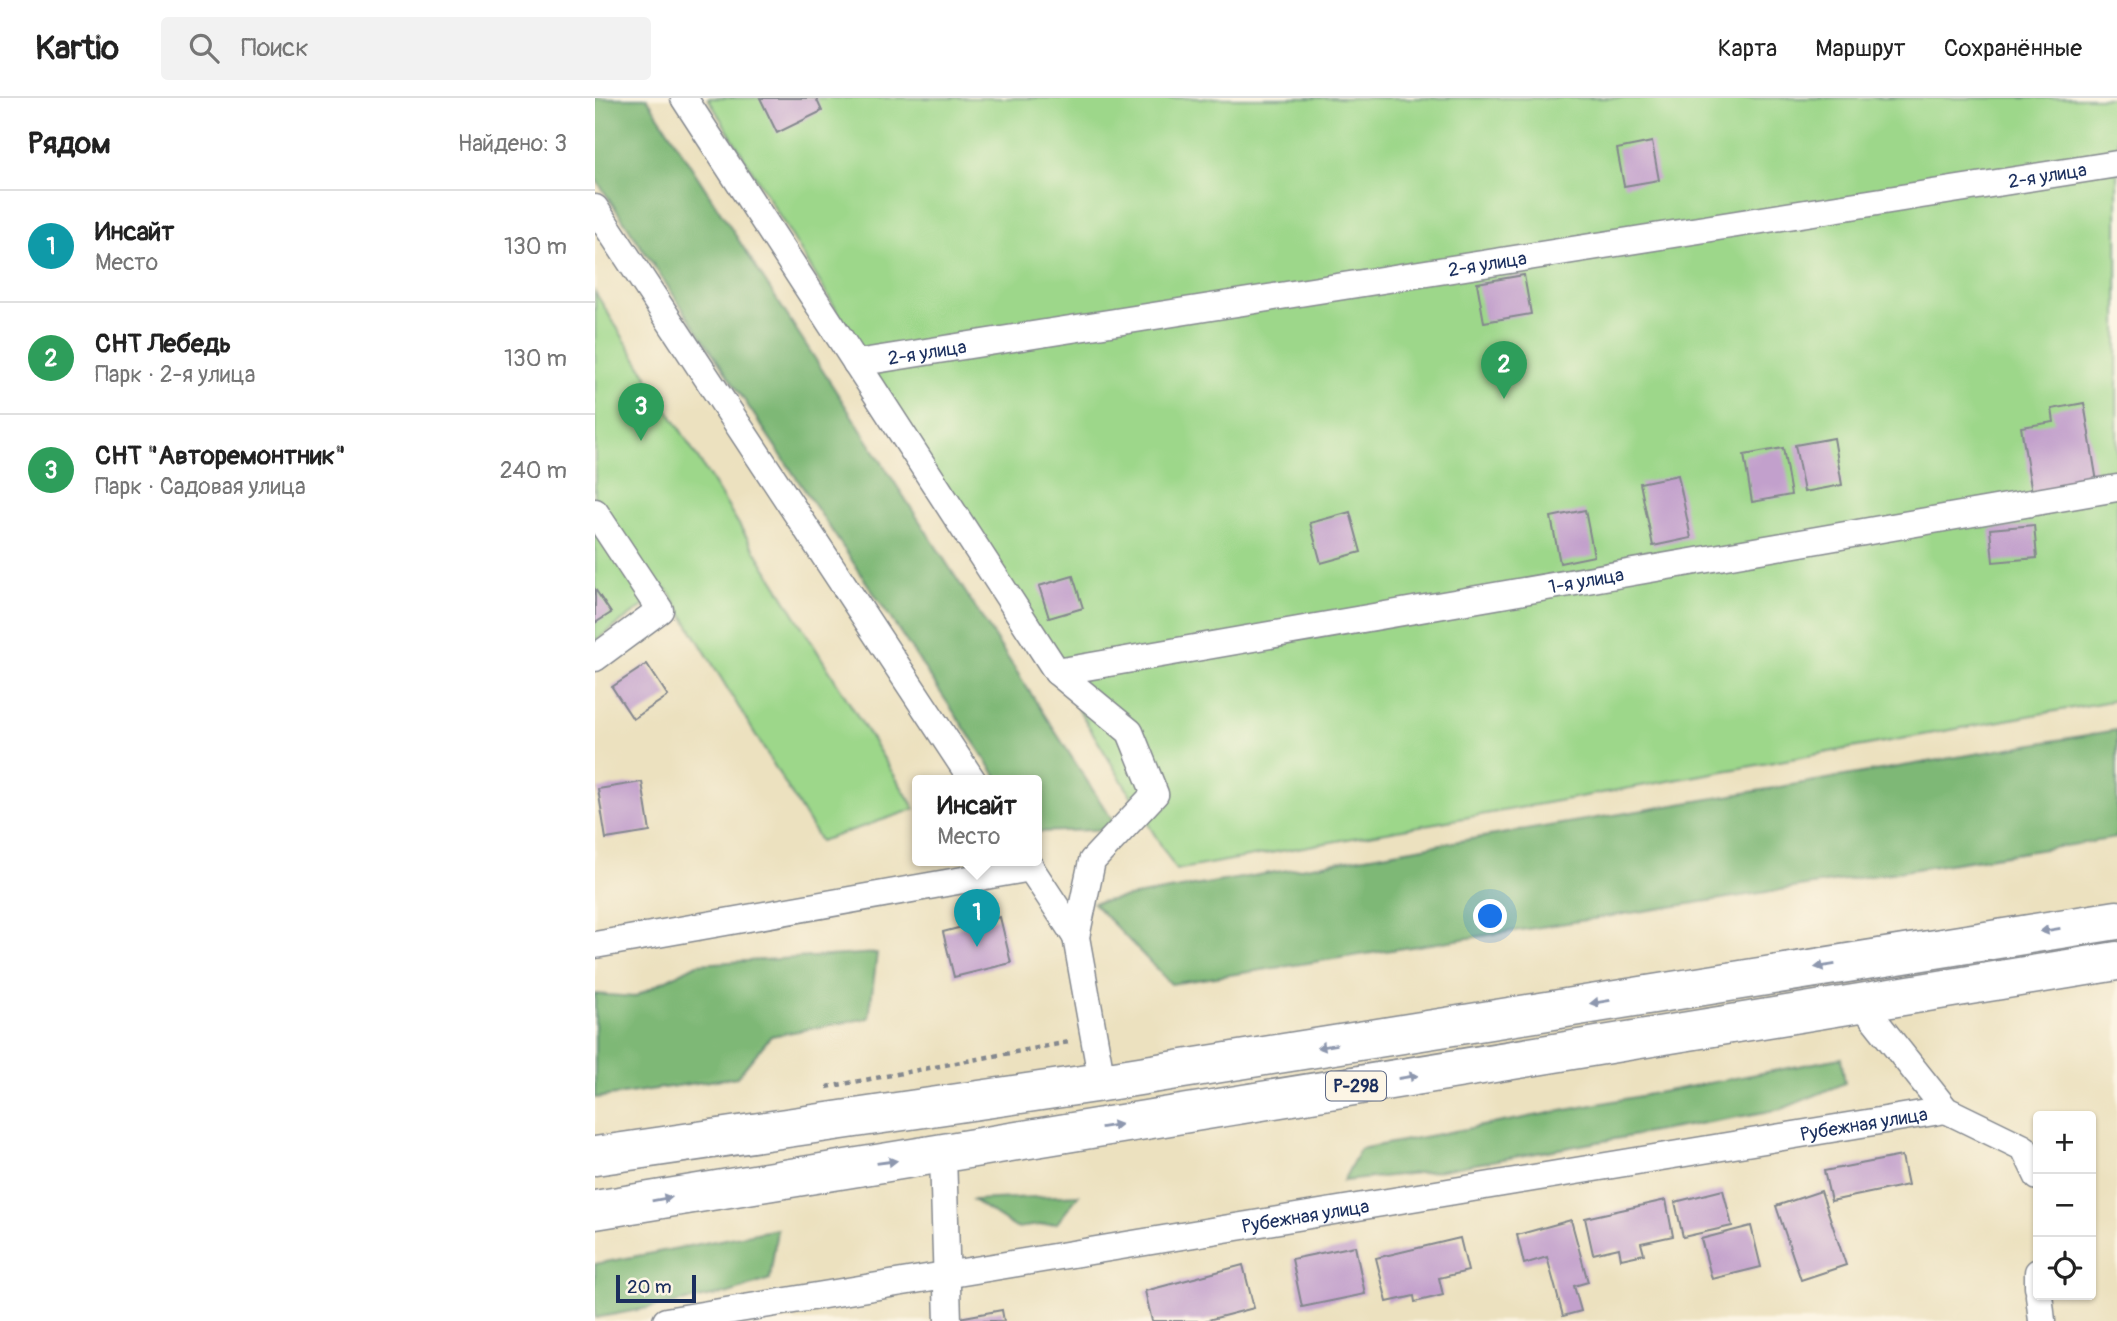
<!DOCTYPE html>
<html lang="ru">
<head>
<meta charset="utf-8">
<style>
  :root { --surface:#fff; --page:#f2f2f2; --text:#222; --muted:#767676; --line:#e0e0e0; --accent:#1f6fb2 }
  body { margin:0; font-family:Pangolin,sans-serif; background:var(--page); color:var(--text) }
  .controls { position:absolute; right:21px; bottom:21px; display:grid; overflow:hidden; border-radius:7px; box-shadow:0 2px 5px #0004 }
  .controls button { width:63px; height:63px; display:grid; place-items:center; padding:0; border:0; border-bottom:2px solid var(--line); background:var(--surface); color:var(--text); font:35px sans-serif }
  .scale { position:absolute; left:21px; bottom:18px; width:80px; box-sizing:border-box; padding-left:7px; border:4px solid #1b2f5e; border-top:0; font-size:19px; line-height:24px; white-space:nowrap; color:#1b2f5e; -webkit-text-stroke:5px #fcf5e5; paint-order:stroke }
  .you { position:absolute; left:896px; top:819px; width:24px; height:24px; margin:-18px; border:5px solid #fff; border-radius:50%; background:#1a73e8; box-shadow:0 0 0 10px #1a73e833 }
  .badge { display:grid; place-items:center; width:46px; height:46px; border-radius:50%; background:var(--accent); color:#fff; font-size:23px; font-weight:700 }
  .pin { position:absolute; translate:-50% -58px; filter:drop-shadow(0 2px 4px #0008) }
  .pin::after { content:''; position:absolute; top:37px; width:24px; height:21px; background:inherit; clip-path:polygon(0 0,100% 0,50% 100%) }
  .popup { position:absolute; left:317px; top:677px; width:130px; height:91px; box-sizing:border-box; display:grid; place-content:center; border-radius:7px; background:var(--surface); filter:drop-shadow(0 2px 5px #0005); font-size:23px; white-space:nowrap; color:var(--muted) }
  .popup b { font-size:26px; color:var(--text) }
  .popup::after { content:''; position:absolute; left:50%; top:100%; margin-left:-14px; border:14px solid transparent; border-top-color:var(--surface) }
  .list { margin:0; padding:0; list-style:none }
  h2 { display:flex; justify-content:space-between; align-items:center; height:91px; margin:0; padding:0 28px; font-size:30px }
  h2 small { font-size:23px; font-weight:400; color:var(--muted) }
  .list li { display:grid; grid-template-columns:46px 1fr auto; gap:21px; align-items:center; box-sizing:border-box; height:112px; padding:0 28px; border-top:2px solid var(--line) }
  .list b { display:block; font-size:26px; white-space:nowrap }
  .list p { margin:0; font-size:23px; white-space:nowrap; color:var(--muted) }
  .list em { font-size:23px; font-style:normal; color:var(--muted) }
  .icon { flex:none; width:38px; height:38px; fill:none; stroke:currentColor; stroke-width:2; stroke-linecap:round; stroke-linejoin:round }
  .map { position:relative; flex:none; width:1522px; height:1223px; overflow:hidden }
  header { display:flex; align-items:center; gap:42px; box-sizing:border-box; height:98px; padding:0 35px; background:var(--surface); border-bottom:2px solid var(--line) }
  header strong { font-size:33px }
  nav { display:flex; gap:38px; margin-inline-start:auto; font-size:24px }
  .search { width:490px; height:63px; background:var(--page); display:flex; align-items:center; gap:18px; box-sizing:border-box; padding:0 24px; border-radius:7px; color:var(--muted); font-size:26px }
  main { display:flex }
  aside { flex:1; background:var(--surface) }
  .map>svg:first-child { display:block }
</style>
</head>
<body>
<header>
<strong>Kartio</strong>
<div class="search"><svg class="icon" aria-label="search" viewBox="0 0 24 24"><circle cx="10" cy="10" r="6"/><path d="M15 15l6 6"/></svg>Поиск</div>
<nav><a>Карта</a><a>Маршрут</a><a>Сохранённые</a></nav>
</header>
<main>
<aside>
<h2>Рядом<small>Найдено: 3</small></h2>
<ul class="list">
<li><span class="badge" style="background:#0f9aa8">1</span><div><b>Инсайт</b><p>Место</p></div><em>130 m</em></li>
<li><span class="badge" style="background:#2e9e5b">2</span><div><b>СНТ Лебедь</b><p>Парк · 2-я улица</p></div><em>130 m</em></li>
<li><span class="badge" style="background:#2e9e5b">3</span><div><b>СНТ &quot;Авторемонтник&quot;</b><p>Парк · Садовая улица</p></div><em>240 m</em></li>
</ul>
</aside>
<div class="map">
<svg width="1522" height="1223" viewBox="0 0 1522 1223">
  <rect width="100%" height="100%" fill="#fcf5e5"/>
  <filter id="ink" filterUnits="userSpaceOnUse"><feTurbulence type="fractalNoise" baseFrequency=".0143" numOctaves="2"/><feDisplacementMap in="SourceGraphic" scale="14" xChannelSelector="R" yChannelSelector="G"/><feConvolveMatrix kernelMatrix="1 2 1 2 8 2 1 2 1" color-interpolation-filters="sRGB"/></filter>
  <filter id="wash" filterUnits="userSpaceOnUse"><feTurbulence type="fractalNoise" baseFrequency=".00686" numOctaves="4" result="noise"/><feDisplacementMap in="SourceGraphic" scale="28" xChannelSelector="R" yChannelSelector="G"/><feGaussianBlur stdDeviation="1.57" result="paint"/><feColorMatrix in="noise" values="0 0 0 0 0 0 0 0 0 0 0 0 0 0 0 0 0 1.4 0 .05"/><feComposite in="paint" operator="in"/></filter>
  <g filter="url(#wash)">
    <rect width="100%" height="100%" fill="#ece1bf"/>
    <!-- green -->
    <g fill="#9dd78a" stroke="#5c8374" stroke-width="2">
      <polygon points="113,0 1522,0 1522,602 581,772"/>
      <polygon points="0,194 320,711 225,743 72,491 0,543"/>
    </g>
    <!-- forest -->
    <g fill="#7eb876" stroke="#4c746a" stroke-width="2">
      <polygon points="0,0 52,0 523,731 442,734 442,683 405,683 0,80"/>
      <polygon points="1522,632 1522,740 576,886 498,805"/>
      <polygon points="282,855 274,920 176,938 142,979 0,1000 0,896 39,899 102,866"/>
      <polygon points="1246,960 1250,985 1187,1011 841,1073 748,1083 765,1051"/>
      <polygon points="484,1097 462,1125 421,1130 378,1102"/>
      <polygon points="182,1131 175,1181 134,1195 0,1220 0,1166"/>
    </g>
    <g id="blocks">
      <!-- building -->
      <g fill="#c2a0cc">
        <polygon points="165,0 221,0 227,13 182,35"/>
        <polygon points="1057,44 1064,82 1029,88 1022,51"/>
        <polygon points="929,177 936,216 889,224 882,185"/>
        <polygon points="1489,305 1502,384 1437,395 1426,329 1459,324 1457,311"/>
        <polygon points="1239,340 1247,387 1209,394 1200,347"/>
        <polygon points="1188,350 1196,397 1157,404 1149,357"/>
        <polygon points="1083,377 1096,440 1058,448 1045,385"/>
        <polygon points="990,412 999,458 965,465 956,419"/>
        <polygon points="755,414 766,454 726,465 715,425"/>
        <polygon points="1439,427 1442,460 1398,464 1395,431"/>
        <polygon points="478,478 488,510 454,520 444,488"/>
        <polygon points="0,491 16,515 0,525"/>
        <polygon points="52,566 73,598 38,621 17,589"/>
        <polygon points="47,684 55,734 11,741 3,691"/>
        <polygon points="405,819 416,865 359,879 348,834"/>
        <polygon points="1307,1058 1313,1087 1236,1103 1229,1073"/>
        <polygon points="1128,1092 1137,1128 1088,1139 1080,1104"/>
        <polygon points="1226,1093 1251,1167 1206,1182 1181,1108"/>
        <polygon points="1071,1102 1078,1138 1046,1145 1049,1156 1026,1161 1024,1150 998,1156 990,1120"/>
        <polygon points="976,1122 993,1184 979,1188 986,1213 968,1218 952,1159 929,1166 922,1137"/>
        <polygon points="1156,1128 1166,1169 1117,1181 1106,1141"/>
        <polygon points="865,1140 873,1173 844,1180 848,1197 820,1204 819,1198 792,1204 781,1160"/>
        <polygon points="760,1148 770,1196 707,1209 697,1161"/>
        <polygon points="648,1167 659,1210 609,1223 557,1223 550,1193"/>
        <polygon points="407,1212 409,1223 365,1223 364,1220"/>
      </g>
    </g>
  </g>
  <g filter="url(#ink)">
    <use href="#blocks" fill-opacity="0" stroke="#84888e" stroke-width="2"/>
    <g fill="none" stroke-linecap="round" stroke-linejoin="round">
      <!-- minor casing -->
      <g stroke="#84888e" stroke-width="29">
        <g id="minor">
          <polyline points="89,0 462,574 535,634 560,696 497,763 481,839 507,984"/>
          <polyline points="0,110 378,683"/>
          <path id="s1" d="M261,265L1522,66"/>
          <polyline points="0,414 65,512 0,560"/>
          <path id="s2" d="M462,574L1522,390"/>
          <polyline points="431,763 481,839"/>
          <polyline points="0,847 436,770"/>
          <polyline points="1266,905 1351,1012 1429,1050 1443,1079"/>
          <polyline points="348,1056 353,1223"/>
          <polyline points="1443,1174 1443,1189"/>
          <polyline points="1444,1197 1447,1223"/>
          <path id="s3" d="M71,1223L1351,1012"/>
        </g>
      </g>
      <!-- trunk casing -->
      <g stroke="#84888e" stroke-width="41">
        <g id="trunk">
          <polyline points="0,1058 507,984 1522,822"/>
          <polyline points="0,1112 1522,863"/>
        </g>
      </g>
      <!-- path -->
      <polyline stroke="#84888e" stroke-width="4.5" stroke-dasharray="5 5" stroke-linecap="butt" points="232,989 474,944"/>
      <!-- minor -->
      <use href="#minor" stroke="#fff" stroke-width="26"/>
      <!-- trunk -->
      <use href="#trunk" stroke="#fff" stroke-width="38"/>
    </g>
    <!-- one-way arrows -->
    <defs><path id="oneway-solid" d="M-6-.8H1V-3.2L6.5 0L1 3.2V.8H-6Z" transform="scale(1.75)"/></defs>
    <g fill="#8d97ae">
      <use href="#oneway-solid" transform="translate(1455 832) rotate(171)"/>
      <use href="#oneway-solid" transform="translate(1230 868) rotate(171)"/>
      <use href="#oneway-solid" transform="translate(1005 904) rotate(171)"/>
      <use href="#oneway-solid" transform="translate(732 948) rotate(171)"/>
      <use href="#oneway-solid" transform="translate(813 979) rotate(-9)"/>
      <use href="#oneway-solid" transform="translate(516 1028) rotate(-9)"/>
      <use href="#oneway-solid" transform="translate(292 1064) rotate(-8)"/>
      <use href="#oneway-solid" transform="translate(67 1101) rotate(-10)"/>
    </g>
  </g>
  <g text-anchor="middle" stroke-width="5" stroke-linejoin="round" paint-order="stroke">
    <!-- shield labels -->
    <rect fill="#fcf5e5" stroke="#5e6a86" stroke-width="2" x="731" y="973.5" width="60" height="29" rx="5"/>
    <g font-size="18" font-weight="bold" fill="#1b2f5e">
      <text x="761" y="994">Р-298</text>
    </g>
    <!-- street labels -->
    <g font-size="19" fill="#1b2f5e" stroke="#fcf5e5">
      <text dy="7" stroke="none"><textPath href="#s1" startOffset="1206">2-я улица</textPath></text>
      <text dy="7" stroke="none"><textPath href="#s1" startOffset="639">2-я улица</textPath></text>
      <text dy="7" stroke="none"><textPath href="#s1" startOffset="72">2-я улица</textPath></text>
      <text dy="7" stroke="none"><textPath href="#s2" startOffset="537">1-я улица</textPath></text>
      <text dy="7" stroke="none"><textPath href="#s3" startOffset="1214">Рубежная улица</textPath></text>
      <text dy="7" stroke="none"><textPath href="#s3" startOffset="648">Рубежная улица</textPath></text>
    </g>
  </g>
</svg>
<div class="controls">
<button>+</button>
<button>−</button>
<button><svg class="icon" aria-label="locate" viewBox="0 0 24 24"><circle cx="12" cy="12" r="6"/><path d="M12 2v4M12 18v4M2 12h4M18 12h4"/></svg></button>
</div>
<div class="scale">20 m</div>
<div class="you"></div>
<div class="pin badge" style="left:382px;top:849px;background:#0f9aa8">1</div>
<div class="popup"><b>Инсайт</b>Место</div>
<div class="pin badge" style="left:909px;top:301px;background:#2e9e5b">2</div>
<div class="pin badge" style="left:46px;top:343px;background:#2e9e5b">3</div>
</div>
</main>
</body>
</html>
